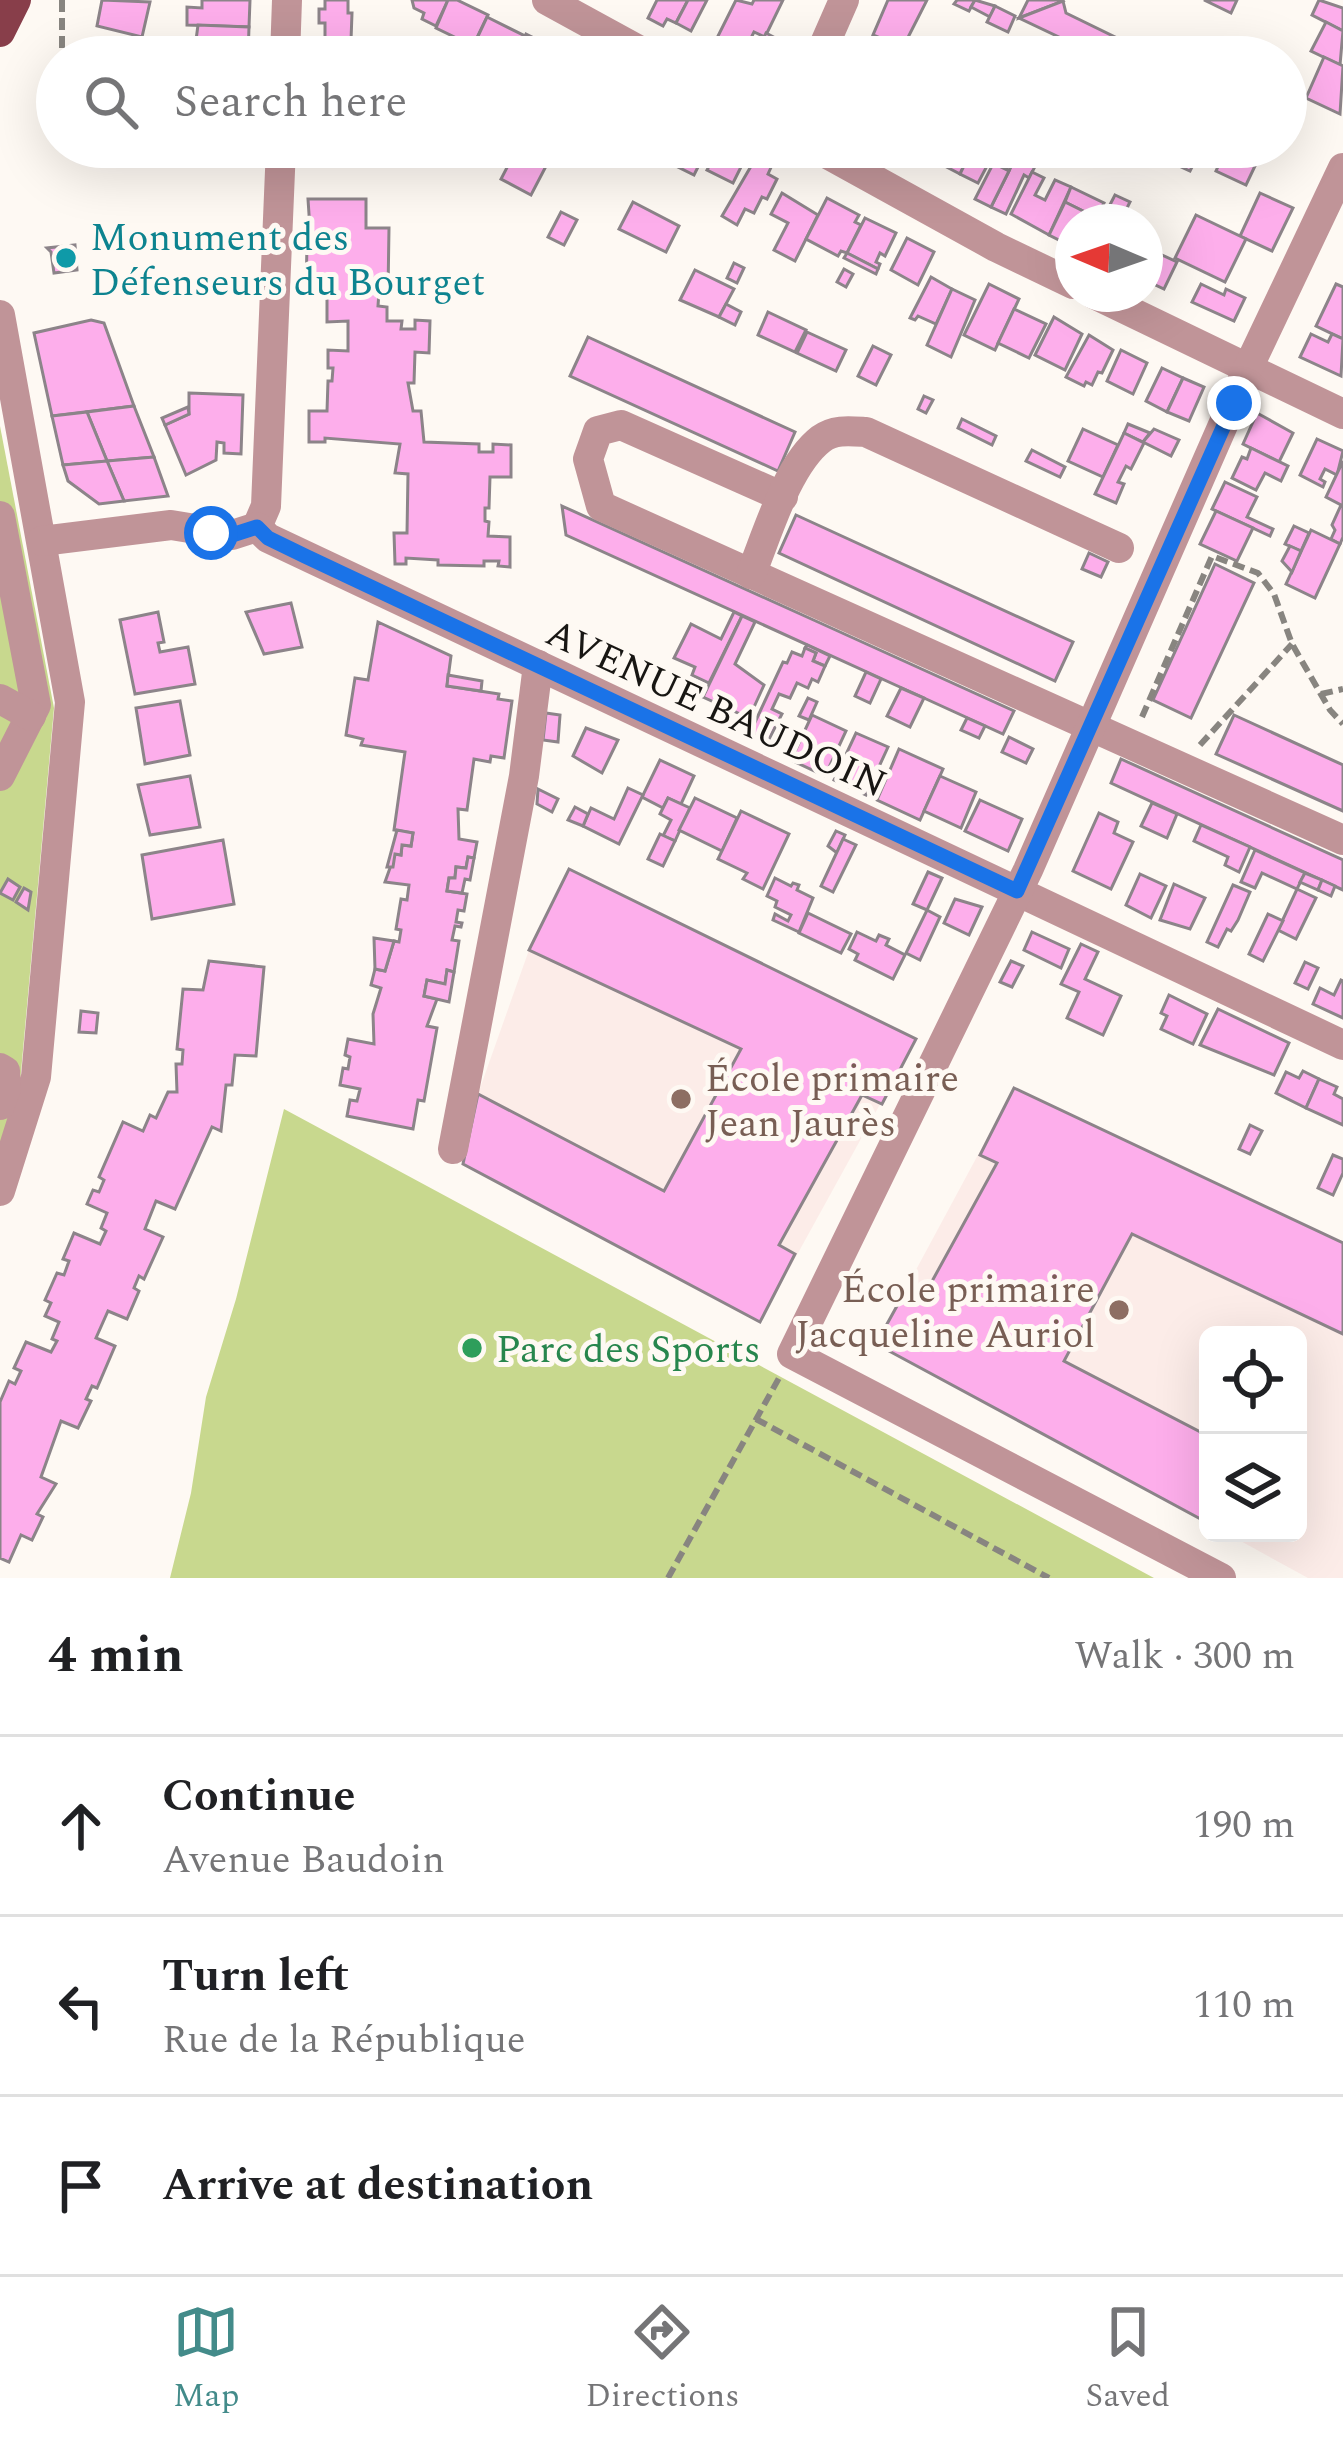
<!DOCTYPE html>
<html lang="en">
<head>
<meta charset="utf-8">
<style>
  :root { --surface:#fff; --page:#f2f2f2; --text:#202124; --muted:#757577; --line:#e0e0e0; --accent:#438b8a }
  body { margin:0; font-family:Spectral,serif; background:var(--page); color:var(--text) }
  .controls { position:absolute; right:36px; bottom:36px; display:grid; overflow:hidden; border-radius:18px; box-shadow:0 12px 48px #0002 }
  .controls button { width:108px; height:108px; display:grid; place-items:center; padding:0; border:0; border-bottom:3px solid var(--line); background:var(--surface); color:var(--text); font:60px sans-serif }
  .compass { position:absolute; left:1055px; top:204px; width:108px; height:108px; border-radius:50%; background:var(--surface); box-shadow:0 12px 48px #0002; rotate:272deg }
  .stop { position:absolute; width:36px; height:36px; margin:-27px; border:9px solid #1a73e8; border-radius:50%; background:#fff }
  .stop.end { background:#1a73e8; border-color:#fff; box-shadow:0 3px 12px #0008 }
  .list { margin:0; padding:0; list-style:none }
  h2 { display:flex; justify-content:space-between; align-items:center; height:156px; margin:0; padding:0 48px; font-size:51px }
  h2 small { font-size:39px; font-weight:400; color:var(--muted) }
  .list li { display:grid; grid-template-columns:78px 1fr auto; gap:36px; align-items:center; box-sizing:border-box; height:180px; padding:0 48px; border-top:3px solid var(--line) }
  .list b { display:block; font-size:45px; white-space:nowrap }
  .list p { margin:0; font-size:39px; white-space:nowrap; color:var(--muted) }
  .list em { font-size:39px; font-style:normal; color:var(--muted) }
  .icon { flex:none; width:66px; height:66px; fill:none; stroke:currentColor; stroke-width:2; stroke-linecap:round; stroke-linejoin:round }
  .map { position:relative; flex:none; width:1343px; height:1578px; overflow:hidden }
  .search { position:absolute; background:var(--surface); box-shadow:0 12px 48px #0002; left:36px; right:36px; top:36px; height:132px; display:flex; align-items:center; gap:30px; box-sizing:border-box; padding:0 42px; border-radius:66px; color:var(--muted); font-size:45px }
  .sheet { height:696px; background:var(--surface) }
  nav { display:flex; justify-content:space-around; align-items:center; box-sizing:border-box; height:168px; border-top:3px solid var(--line); background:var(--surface); font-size:33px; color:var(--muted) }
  nav a { display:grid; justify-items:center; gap:6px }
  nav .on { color:var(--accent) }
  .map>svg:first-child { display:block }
</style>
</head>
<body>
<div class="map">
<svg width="1343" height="1578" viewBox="0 0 1343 1578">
  <rect width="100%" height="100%" fill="#fef9f3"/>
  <!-- education -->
  <g fill="#fcece8">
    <polygon points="569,869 916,1039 760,1322 463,1164 478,1094 529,950"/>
    <polygon points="1014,1088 1343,1243 1343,1578 1308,1578 1226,1533 1298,1533 1298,1335 1208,1335 1208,1523 876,1344"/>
  </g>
  <!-- green -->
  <g fill="#c8d88e">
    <polygon points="0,426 54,708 18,1105 0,1154"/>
    <polygon points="284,1109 1154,1578 170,1578 191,1493 206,1397 236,1299"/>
  </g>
  <!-- building -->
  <g fill="#fdaeeb" stroke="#8c8489" stroke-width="3">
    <polygon points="102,0 150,2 142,37 97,26"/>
    <polygon points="202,0 250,0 249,27 187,25 187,7 202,8"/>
    <polygon points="325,0 348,0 348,13 352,13 351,40 325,40 325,23 319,23 319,9 325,9"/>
    <polygon points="412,0 448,0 436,26 422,19 424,13 414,8"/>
    <polygon points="448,0 457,0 488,15 473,46 436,28"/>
    <polygon points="657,0 688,0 676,23 667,19 663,26 648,18"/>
    <polygon points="688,0 707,0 691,31 676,23"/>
    <polygon points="736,0 752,4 754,0 783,0 765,37 754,32 742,56 731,50 728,56 712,48"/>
    <polygon points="888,0 927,0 898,57 873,47 878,37 873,35"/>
    <polygon points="957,0 975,0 969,11 954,4"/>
    <polygon points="975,0 995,6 990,17 971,7"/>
    <polygon points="1028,0 1062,0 1063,1 1019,18"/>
    <polygon points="1204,0 1237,0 1231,13"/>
    <polygon points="1319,0 1343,8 1343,31 1312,15"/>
    <polygon points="1063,1 1066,13 1119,39 1110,57 1101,57 1019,18"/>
    <polygon points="995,6 1015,16 1008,32 987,22"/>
    <polygon points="487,17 525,36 515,57 484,57 471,51"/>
    <polygon points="1326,22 1343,31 1340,65 1311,51"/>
    <polygon points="198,25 249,27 248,57 194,55"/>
    <polygon points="766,33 796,49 792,57 755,57"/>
    <polygon points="526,34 556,49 552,57 515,57"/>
    <polygon points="325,40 376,41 376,57 332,57 332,53 324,53"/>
    <polygon points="1129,41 1146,48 1141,57 1110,57 1116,45 1126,49"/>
    <polygon points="1324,57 1343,66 1340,114 1306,98"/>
    <polygon points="540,147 556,147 531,195 501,179 515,152 533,161"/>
    <polygon points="661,147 708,147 694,175 656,156"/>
    <polygon points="719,147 740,147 749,151 733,183 707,170"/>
    <polygon points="925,147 949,147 941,164 921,154"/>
    <polygon points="949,147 973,147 960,174 941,164"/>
    <polygon points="973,147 997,147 978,183 960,174"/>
    <polygon points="997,147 1021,147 1009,171 992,157"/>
    <polygon points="1021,147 1045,147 1039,159"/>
    <polygon points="1227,147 1264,147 1246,185 1216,171"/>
    <polygon points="1020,149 1039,159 1029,178 1024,175 1006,214 991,207"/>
    <polygon points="1182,155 1195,161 1190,171 1177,165"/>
    <polygon points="757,156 773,163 768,174 777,179 767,199 762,197 754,213 745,209 737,225 722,216"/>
    <polygon points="996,158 1001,161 999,166 1009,171 991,207 975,199"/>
    <polygon points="1032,172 1044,178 1035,195 1045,200 1055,180 1071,187 1049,235 1011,214"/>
    <polygon points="1071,187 1104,203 1097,218 1065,202"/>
    <polygon points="782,193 818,215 795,261 774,250 788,223 771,214"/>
    <polygon points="1260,193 1293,208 1272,251 1240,236"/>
    <polygon points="1115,195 1130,202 1120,222 1101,222"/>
    <polygon points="827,198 859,215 855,222 861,225 847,253 841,251 838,256 806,239"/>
    <polygon points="308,199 366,199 366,228 389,228 388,292 379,292 378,306 387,307 387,321 402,321 401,329 415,329 415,320 430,321 429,353 415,352 414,383 408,383 413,411 421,411 424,442 479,444 479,452 493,452 493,444 511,445 511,477 490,477 489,508 485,508 485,521 489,522 488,536 510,537 510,567 498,566 499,561 484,561 484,566 438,565 438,560 406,558 406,564 395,564 394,533 407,533 408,474 395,473 400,444 325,438 325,442 309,442 309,411 327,411 328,381 332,381 333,368 328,368 328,350 348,351 348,321 327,322 327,291 306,290 307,244 311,244"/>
    <polygon points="633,202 679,226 666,252 619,229"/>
    <polygon points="1065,202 1097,218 1095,222 1073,222 1073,247 1049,235"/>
    <polygon points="561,212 577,220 564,245 548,237"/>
    <polygon points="1196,215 1246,239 1225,282 1175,258"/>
    <polygon points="865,218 896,233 885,256 880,253 876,262 880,264 878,269 847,253"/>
    <polygon points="907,238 934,252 918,285 891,270"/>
    <polygon points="75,245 77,270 54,273 51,252 47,248"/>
    <polygon points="1147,248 1177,262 1164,289 1145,280"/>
    <polygon points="847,253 878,269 876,274 844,258"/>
    <polygon points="734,263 744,268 737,283 727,278"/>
    <polygon points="844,269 853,274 846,287 837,282"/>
    <polygon points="695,270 734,289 719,317 680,300"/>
    <polygon points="931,277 952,289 936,324 918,316 915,320 910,318"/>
    <polygon points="989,284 1019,299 995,350 964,335"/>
    <polygon points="1201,284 1224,295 1226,289 1245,298 1234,321 1192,302"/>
    <polygon points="1336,284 1343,287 1343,339 1316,326"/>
    <polygon points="952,289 975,300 951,357 927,345"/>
    <polygon points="726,304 741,312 735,325 719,317"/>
    <polygon points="1014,309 1046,324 1029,358 998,343"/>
    <polygon points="768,312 806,330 795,352 758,335"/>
    <polygon points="1054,317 1082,334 1065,370 1035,355"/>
    <polygon points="91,320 104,323 134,406 52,416 34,333"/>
    <polygon points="807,332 846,350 836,371 797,353"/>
    <polygon points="1311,334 1328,342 1332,334 1343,339 1341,376 1300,357"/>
    <polygon points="1089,335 1113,350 1102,373 1098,372 1092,385 1086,382 1084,386 1066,377"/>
    <polygon points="588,337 795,432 778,471 570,376"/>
    <polygon points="873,346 891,355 876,385 858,376"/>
    <polygon points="1121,350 1147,363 1133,394 1107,381"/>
    <polygon points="1162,368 1183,378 1167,412 1146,401"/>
    <polygon points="1183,378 1204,387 1189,421 1167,412"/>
    <polygon points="189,393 243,395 241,454 224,453 224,443 217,442 216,460 186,475 165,425 189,414"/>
    <polygon points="924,396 933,400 926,413 918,409"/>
    <polygon points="134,406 154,457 107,461 87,412"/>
    <polygon points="188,407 189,414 165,425 162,418"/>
    <polygon points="87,412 107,461 63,465 52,416"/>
    <polygon points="1257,413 1293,433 1279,462 1243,444"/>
    <polygon points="962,419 996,436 992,445 958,428"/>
    <polygon points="1128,424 1150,433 1143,442 1124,433"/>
    <polygon points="1083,429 1118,445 1103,477 1068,461"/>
    <polygon points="1154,429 1179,440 1171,456 1143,442"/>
    <polygon points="1124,433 1144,443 1131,469 1126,466 1118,482 1124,484 1116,503 1095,494"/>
    <polygon points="1317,439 1343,451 1337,475 1325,469 1320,479 1325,482 1323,487 1300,475"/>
    <polygon points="1251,448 1288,466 1281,481 1265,473 1256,490 1232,478 1242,457 1247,459"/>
    <polygon points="1032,450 1065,467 1060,477 1026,461"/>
    <polygon points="154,457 168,496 124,501 107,461"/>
    <polygon points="107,461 124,501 99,504 68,481 63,465"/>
    <polygon points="1343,461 1343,537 1340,544 1331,539 1335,530 1332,525 1341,505 1326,497"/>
    <polygon points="1225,482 1257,497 1247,517 1273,529 1270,536 1212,509"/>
    <polygon points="562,506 818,622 1014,711 1003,734 913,693 566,535"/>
    <polygon points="1216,511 1253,528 1237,561 1200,544"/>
    <polygon points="796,515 1073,642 1055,681 779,553"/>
    <polygon points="1294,526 1309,533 1301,551 1285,544"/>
    <polygon points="1311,530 1340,544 1315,598 1286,584"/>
    <polygon points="1290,546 1301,551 1292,572 1282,561"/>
    <polygon points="1089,553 1108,562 1101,577 1082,569"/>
    <polygon points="1215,564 1254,583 1191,718 1153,700"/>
    <polygon points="291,603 302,647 264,654 246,612"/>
    <polygon points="158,612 164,642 158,643 160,652 188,647 195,684 135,694 120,620"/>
    <polygon points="734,612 742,616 709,683 692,675 695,667 674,658 691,624 721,639"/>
    <polygon points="742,616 755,622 735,664 764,685 749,718 703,697"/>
    <polygon points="378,622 451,656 447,686 499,694 498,699 512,701 504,758 491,756 490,762 474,759 467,810 458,809 459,839 477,842 474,858 468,857 466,868 456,867 455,878 449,878 447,891 467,894 464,911 458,910 456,922 462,923 461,927 455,926 452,940 459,941 454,972 447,970 445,984 427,980 424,996 437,999 427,1026 437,1028 424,1101 418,1100 413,1129 347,1116 350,1100 357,1101 360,1089 340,1085 343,1068 348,1069 350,1057 345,1055 348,1039 374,1044 373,1014 381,988 371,985 375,969 385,971 394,941 399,942 401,930 396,929 401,899 407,900 409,885 385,882 395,854 401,855 402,845 411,846 413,833 394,830 405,752 361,745 363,739 346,735 355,678 368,680"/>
    <polygon points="807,645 830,656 825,666 813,661 816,653 805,648"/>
    <polygon points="805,648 816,653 813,661 825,666 818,682 812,679 808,688 797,683 790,698 779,694 772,709 782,714 768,741 750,733 783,662 787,663 792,652 802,656"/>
    <polygon points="866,672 881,679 870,703 855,696"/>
    <polygon points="448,675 482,681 481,691 447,686"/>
    <polygon points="901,688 924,698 910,727 887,716"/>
    <polygon points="808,698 817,702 809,720 799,716"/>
    <polygon points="180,701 190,755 145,764 136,708"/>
    <polygon points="546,713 560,715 558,742 543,740"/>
    <polygon points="812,715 846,731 825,776 791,760"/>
    <polygon points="1234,715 1343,765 1343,811 1216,754"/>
    <polygon points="967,718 985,726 979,738 961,730"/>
    <polygon points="586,728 618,740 602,773 573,756"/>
    <polygon points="856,733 888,747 866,795 834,780"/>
    <polygon points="1009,737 1033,749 1026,763 1002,752"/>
    <polygon points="899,749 943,769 920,820 877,800"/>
    <polygon points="1121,759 1343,860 1343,890 1111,783"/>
    <polygon points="660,760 694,776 681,804 668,798 663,808 642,797"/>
    <polygon points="190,776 200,827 150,835 138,785"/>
    <polygon points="940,776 976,792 961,828 924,811"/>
    <polygon points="628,788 643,795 619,844 583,826 591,808 614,819"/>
    <polygon points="538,789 558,799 552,812 537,804"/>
    <polygon points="668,798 690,808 675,841 663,836 671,820 660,814"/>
    <polygon points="695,798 737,818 722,851 679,830"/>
    <polygon points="980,800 1022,819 1008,851 965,831"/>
    <polygon points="1152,803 1177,814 1167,838 1141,826"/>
    <polygon points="575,807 588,814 583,826 568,820"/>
    <polygon points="741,811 789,834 763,889 743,879 747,873 718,859"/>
    <polygon points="1099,813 1118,822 1114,833 1133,842 1111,889 1073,871"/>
    <polygon points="1201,825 1250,847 1239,872 1225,865 1228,857 1194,841"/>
    <polygon points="397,830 413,833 411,846 402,845 401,855 395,854 393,867 387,867"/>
    <polygon points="836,831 845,835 837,853 828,846"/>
    <polygon points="660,834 675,841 663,866 648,859"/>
    <polygon points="843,839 856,845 833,892 821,886"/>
    <polygon points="223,840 234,904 152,919 142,855"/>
    <polygon points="1255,850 1305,873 1297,889 1262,873 1255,888 1241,882"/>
    <polygon points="468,857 474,858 470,880 465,879 462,893 447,891 449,878 455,878 456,867 466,868"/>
    <polygon points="569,869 916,1039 882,1104 862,1095 779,1245 795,1254 760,1322 463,1164 478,1094 664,1191 741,1049 529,950"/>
    <polygon points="928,872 942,878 927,910 913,904"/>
    <polygon points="1305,873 1322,880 1318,890 1300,882"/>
    <polygon points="1140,874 1166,886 1151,918 1126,905"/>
    <polygon points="775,878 791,886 793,883 799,885 797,890 813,898 799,932 773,920 775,914 788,921 791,915 775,907 777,901 767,896"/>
    <polygon points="8,879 20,887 13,900 0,893"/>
    <polygon points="1322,880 1335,886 1331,896 1318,890"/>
    <polygon points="1174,884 1205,898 1190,929 1160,920"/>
    <polygon points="1233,885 1250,892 1238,920 1231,931 1227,929 1218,947 1207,942"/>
    <polygon points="24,888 31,892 28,910 16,902"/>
    <polygon points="1297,889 1316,898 1296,939 1278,930"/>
    <polygon points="955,899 982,907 969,935 944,923"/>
    <polygon points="927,910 940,917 920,960 906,953"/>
    <polygon points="808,913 851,934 841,953 799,933"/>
    <polygon points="1268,914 1283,921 1263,961 1249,954"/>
    <polygon points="857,932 876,941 879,935 889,939 886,945 905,955 893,979 855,960 858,954 849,949"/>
    <polygon points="1032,932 1069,949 1061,968 1024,950"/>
    <polygon points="374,938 394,941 385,971 375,969"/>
    <polygon points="1081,944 1098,952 1085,979 1121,996 1103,1035 1067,1018 1079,992 1061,984"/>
    <polygon points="209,961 264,967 256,1056 235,1055 232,1085 226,1085 221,1131 212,1127 175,1209 156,1201 145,1229 163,1237 144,1279 139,1276 134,1288 139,1291 127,1319 108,1311 96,1338 115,1346 97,1388 92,1386 86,1399 91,1401 78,1428 61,1421 41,1477 56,1484 37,1514 43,1517 32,1540 21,1535 9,1562 0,1558 0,1402 9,1381 15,1384 21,1371 14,1368 26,1342 51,1352 57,1341 52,1339 59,1322 45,1316 51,1303 45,1300 57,1273 64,1275 69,1261 63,1259 74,1233 100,1244 106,1231 101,1228 107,1213 87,1204 93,1190 99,1192 104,1180 99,1177 123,1122 143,1131 150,1115 156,1118 168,1092 177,1092 176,1064 182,1064 183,1050 177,1049 183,989 203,990"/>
    <polygon points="1011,961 1023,966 1012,987 1000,982"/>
    <polygon points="1305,962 1318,968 1308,989 1295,983"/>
    <polygon points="447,970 454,972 449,1002 424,996 427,980 445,984"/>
    <polygon points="1341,980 1343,981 1343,1018 1313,1004 1320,988 1334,995"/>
    <polygon points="1169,995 1207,1014 1193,1044 1161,1029 1167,1016 1161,1013"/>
    <polygon points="1218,1009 1289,1043 1274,1075 1200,1045"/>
    <polygon points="81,1011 98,1013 96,1033 79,1032"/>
    <polygon points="1303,1071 1319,1079 1306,1108 1276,1093 1286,1072 1299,1078"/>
    <polygon points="1319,1079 1337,1087 1334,1094 1343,1099 1343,1125 1306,1108"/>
    <polygon points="1014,1088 1343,1243 1343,1334 1132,1234 1064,1361 1208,1436 1208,1523 876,1344 908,1286 925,1294 997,1163 980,1155"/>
    <polygon points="1250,1125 1262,1131 1250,1154 1239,1149"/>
    <polygon points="1333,1155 1343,1159 1343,1173 1333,1195 1318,1188"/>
  </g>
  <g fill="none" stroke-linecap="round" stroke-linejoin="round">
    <!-- path -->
    <g stroke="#888580" stroke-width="6" stroke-dasharray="12 6" stroke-linecap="butt">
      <polyline points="62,0 62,48 87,57"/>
      <polyline points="1321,694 1343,689"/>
      <polyline points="1142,717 1212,556 1258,573 1274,594 1292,644 1330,710 1343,724"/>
      <polyline points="1200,745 1292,644"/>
      <polyline points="756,1419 1049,1578"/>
      <polyline points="668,1578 779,1378"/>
    </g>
    <!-- minor -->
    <g stroke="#c09498" stroke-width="30">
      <polyline points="547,0 651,57"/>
      <polyline points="285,57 287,0"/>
      <polyline points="819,57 844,0"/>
      <polyline points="815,147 996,247 1073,284"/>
      <polyline points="1094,294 1343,414"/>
      <polyline points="0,315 70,702 36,1077 0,1191"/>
      <polyline points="783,497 621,425 598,431 588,459 601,506 1343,840"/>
      <polyline points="0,516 36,705 0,776"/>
      <polyline points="257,527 268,538 1343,1045"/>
      <polyline points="257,527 266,506 281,147"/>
      <polyline points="42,541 171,525 232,535 257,527"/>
      <path d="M751,574C767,535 787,465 821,439C834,429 850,431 866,432L1119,548"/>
      <polyline points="0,699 31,716"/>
      <polyline points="0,1068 5,1071 6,1089 0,1105"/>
      <polyline points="453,1149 524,776 538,665"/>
      <polyline points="1221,1578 792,1354 1028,870 1248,368 1343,168"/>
    </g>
    <!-- major -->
    <polyline stroke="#883e4a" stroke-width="30" points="0,32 16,0"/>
  </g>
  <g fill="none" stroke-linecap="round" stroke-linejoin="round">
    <!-- route -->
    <polyline stroke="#1a73e8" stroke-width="15" points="211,533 232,535 257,527 268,538 305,556 1017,891 1234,403"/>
  </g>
  <!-- markers -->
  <circle fill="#0f9aa8" stroke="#fef9f3" stroke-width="4.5" cx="66" cy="258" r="12"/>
  <g fill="#8d6e63" stroke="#fef9f3" stroke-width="4.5">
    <circle cx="681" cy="1099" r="12"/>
    <circle cx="1119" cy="1310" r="12"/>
  </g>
  <circle fill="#2e9e5b" stroke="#fef9f3" stroke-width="4.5" cx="472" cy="1348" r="12"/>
  <g text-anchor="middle" stroke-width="10" stroke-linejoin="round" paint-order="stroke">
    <!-- culture labels -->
    <g font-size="39" fill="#0d838f" stroke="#fef9f3" text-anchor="start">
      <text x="90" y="250">Monument des<tspan x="90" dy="45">Défenseurs du Bourget</tspan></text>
    </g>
    <!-- street labels -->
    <g font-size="39" fill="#181613" stroke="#fef9f3">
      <text transform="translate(717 707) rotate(25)" y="14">AVENUE BAUDOIN</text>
    </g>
    <!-- education labels -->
    <g font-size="39" fill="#785e54" stroke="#fef9f3" text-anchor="start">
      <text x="705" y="1091">École primaire<tspan x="705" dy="45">Jean Jaurès</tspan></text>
      <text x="1095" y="1302" text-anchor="end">École primaire<tspan x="1095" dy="45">Jacqueline Auriol</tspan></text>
    </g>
    <!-- leisure labels -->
    <g font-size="39" fill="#27864d" stroke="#fef9f3" text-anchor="start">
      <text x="496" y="1362">Parc des Sports</text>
    </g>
  </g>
</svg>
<div class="controls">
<button><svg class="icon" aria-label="locate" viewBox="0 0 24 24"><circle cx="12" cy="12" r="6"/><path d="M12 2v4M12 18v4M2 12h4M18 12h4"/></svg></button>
<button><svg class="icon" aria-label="layers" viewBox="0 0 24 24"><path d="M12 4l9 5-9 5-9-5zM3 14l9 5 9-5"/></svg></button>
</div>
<svg class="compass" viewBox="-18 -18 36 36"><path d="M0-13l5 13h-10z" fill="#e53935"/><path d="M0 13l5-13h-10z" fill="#757577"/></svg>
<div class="stop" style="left:211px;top:533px"></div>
<div class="stop end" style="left:1234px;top:403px"></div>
<div class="search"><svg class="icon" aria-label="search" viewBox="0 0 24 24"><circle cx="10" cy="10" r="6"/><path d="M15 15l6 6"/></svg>Search here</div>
</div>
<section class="sheet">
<h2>4 min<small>Walk · 300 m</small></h2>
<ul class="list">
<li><svg class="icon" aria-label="ahead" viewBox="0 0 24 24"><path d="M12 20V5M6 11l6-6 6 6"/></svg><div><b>Continue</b><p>Avenue Baudoin</p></div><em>190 m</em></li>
<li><svg class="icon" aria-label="left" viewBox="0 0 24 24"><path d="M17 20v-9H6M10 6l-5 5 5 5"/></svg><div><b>Turn left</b><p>Rue de la République</p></div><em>110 m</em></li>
<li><svg class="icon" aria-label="arrive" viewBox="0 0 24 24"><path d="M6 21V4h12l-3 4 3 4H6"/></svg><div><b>Arrive at destination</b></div></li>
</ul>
</section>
<nav>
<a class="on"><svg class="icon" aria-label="map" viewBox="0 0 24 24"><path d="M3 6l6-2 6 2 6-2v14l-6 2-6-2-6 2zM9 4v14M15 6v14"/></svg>Map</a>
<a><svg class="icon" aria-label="directions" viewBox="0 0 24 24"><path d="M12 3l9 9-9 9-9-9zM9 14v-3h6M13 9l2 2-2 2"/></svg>Directions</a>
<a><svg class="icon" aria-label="saved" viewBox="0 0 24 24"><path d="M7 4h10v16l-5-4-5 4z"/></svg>Saved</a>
</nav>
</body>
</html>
